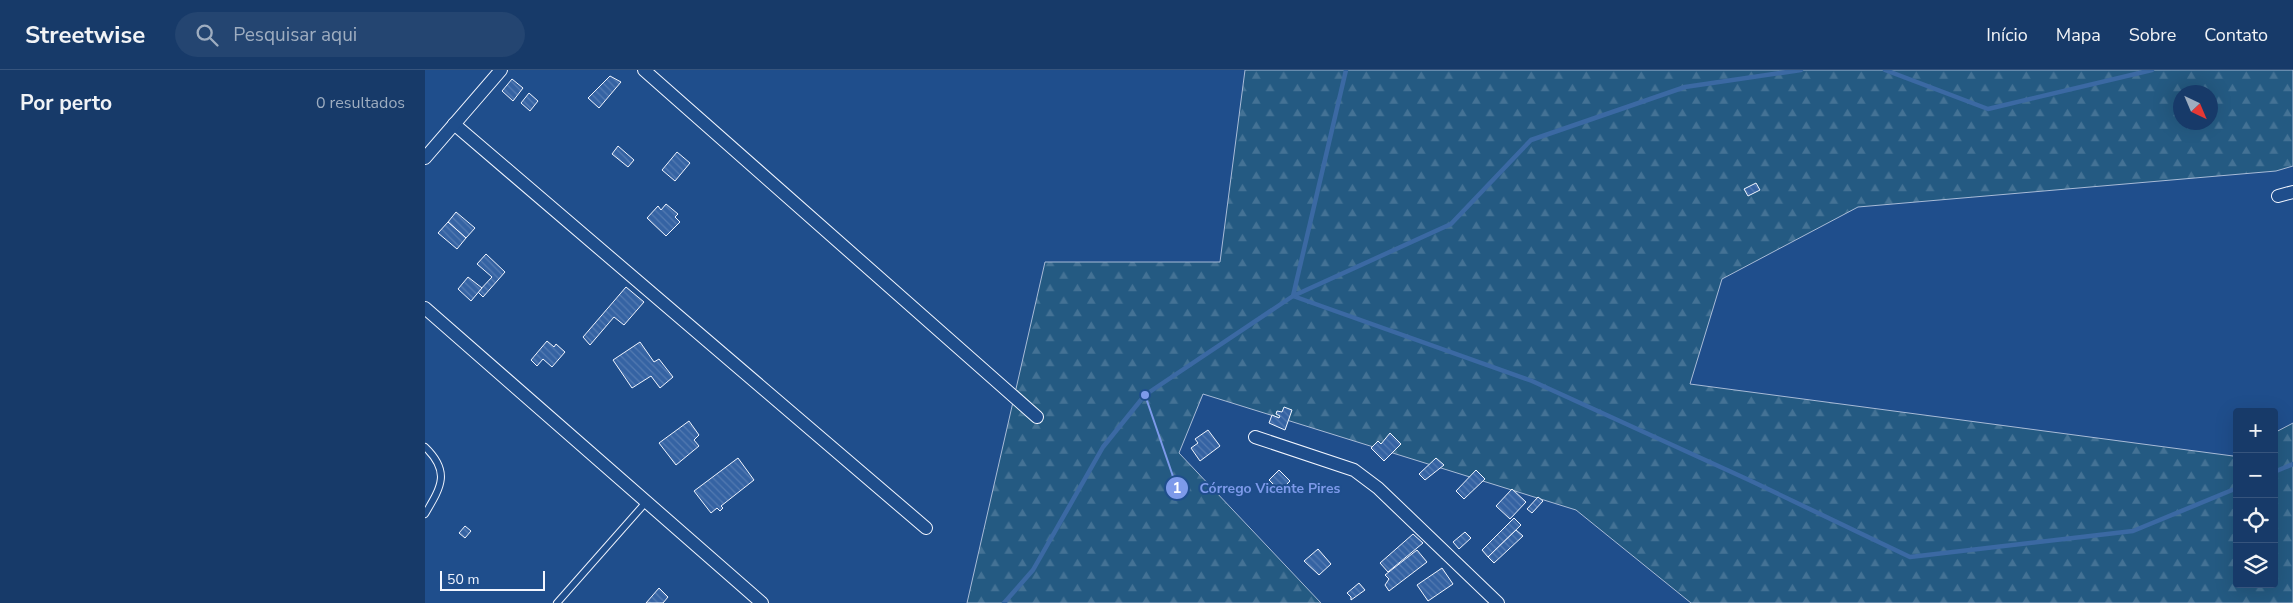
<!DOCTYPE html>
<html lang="pt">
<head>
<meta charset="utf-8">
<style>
  :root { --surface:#173a69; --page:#244571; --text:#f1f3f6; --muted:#9eadc0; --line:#36547d }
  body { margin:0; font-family:"Nunito Sans",sans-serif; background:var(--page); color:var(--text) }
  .controls { position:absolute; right:15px; bottom:15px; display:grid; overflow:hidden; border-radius:5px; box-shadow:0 5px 20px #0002 }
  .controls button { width:45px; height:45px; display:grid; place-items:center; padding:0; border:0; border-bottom:1px solid var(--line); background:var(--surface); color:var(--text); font:25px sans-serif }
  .compass { position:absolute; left:1748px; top:15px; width:45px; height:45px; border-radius:50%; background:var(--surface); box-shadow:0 5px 20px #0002; rotate:136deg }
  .scale { position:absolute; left:15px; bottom:12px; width:105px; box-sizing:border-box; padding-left:5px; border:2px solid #f2f6ff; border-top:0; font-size:14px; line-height:18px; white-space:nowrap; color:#f2f6ff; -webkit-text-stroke:4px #1f4e8c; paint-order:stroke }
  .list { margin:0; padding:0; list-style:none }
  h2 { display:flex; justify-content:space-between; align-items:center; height:65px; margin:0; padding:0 20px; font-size:21px }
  h2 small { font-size:16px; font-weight:400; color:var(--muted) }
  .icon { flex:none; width:28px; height:28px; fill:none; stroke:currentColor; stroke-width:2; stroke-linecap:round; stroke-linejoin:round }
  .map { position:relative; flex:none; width:1868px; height:533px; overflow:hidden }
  header { display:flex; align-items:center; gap:30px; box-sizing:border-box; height:70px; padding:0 25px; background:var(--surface); border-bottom:1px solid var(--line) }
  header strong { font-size:24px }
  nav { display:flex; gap:28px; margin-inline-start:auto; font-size:18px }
  .search { width:350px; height:45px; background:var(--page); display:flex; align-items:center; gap:12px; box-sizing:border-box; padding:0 18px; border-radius:28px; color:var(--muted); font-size:19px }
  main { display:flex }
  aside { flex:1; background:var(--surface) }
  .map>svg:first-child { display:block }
</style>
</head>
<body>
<header>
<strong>Streetwise</strong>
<div class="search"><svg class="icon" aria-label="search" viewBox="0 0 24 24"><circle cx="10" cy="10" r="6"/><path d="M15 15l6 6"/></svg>Pesquisar aqui</div>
<nav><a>Início</a><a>Mapa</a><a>Sobre</a><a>Contato</a></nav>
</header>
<main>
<aside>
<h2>Por perto<small>0 resultados</small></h2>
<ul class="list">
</ul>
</aside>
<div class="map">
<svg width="1868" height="533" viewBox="0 0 1868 533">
  <defs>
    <pattern id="forest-firs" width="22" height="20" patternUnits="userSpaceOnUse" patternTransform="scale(1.25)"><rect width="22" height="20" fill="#245a82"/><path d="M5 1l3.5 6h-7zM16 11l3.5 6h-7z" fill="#447295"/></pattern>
    <pattern id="building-back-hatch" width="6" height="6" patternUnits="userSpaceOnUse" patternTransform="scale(1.25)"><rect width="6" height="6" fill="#3563a3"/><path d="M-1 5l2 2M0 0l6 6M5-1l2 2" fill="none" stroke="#537ab1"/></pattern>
  </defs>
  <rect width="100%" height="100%" fill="#1f4e8c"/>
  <!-- forest -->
  <path fill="url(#forest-firs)" stroke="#a8bbd7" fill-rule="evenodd" d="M820,0H1868V96L1851,101L1433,137L1297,209L1265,314L1808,386L1812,384V514H1849V363L1868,353V533H1266L1151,440L778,324L754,383L896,533H542L620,192H795ZM1756,22H1786V52H1756Z"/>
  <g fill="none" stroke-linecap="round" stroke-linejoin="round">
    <!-- stream -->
    <g stroke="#3b69a3" stroke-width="4.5">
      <polyline points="1460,0 1563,39 1727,0"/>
      <polyline points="868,226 1107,311 1324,410 1485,487 1708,461 1812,418"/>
      <polyline points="868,226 1026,154 1106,70 1260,17 1376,0"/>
      <polyline points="1849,402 1868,394"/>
      <polyline points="579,533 608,500 678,377 720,325 868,226 921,0"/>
    </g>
  </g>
  <!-- building -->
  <g fill="url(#building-back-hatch)" stroke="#f2f6ff">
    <polygon points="185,6 196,12 174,38 163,28"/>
    <polygon points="87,9 98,18 88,31 77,21"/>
    <polygon points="104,23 113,31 105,41 96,33"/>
    <polygon points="193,76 209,90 203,97 187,84"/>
    <polygon points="252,82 265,93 250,111 237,100"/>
    <polygon points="1331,113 1335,120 1323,126 1319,119"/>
    <polygon points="241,134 253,144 250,147 255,152 241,166 222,148 233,136 236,140"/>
    <polygon points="31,142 50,158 41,168 23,152"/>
    <polygon points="23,152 41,168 32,179 13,163"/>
    <polygon points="61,184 80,202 58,227 53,222 67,207 52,194"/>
    <polygon points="43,207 57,218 46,231 33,219"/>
    <polygon points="201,217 219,232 199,255 189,247 165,275 158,267"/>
    <polygon points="122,271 129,277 131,274 140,282 127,297 118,289 112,296 106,290"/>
    <polygon points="215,272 229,292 234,289 248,307 235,318 226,306 207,318 188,290"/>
    <polygon points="859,337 867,340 860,360 844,353 847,345 854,348 855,346 851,344 852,341 857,342"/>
    <polygon points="264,351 274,365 269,370 274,376 251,395 234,373"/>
    <polygon points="783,360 795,376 775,391 766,378 773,373 770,369"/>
    <polygon points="965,363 976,374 959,391 946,378 953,371 956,374"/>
    <polygon points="313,388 329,410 296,436 298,438 295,441 292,438 286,443 269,421"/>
    <polygon points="1011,388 1019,395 1000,410 994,404"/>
    <polygon points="854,400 865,411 855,421 844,410"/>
    <polygon points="1051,400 1060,409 1039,429 1031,421"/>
    <polygon points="1087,419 1101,432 1085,449 1071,436"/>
    <polygon points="1113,427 1118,431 1107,443 1102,439"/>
    <polygon points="1089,448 1096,455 1063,487 1057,480"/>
    <polygon points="40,456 46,461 40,468 34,463"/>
    <polygon points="1091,460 1098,466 1069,493 1063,487"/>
    <polygon points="1040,462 1046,468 1034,479 1028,472"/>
    <polygon points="988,464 998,473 963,502 955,493"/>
    <polygon points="893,479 906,494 894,505 879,491"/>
    <polygon points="992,480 1002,492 964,521 960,515 964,509 960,505"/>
    <polygon points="1017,498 1028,514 1003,531 992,515"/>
    <polygon points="934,513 940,520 926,530 926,527 922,523"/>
    <polygon points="234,518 243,527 238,533 221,533"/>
  </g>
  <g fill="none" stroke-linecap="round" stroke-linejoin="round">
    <!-- service casing -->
    <g stroke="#f2f6ff" stroke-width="8">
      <g id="service">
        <path d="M0,377C26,402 16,417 0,444"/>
        <polyline points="132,533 222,431"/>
      </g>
    </g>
    <!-- minor casing -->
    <g stroke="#f2f6ff" stroke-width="14">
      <g id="minor">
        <polyline points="219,0 612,347"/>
        <polyline points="29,54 501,458"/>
        <polyline points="0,88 76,0"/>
        <polyline points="1853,126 1868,122"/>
        <polyline points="0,238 337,533"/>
        <polyline points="830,367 929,400 953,418 1073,533"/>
      </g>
    </g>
    <!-- service -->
    <use href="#service" stroke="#1f4e8c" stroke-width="6"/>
    <!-- minor -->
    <use href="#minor" stroke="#1f4e8c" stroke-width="12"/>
  </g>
  <!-- callouts -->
  <path fill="none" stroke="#7d9aea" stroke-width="2" d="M720 325L752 418"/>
  <g fill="#7d9aea" stroke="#1f4e8c" stroke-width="2">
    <circle cx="720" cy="325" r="5"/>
    <circle cx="752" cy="418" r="12"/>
  </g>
  <g font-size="15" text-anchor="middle" font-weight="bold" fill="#fff">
    <text x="752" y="423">1</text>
  </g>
  <g font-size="14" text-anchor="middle" font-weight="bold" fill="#7d9aea" stroke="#1f4e8c" stroke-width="4" stroke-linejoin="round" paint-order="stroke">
    <text x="845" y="423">Córrego Vicente Pires</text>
  </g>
</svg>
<div class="controls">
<button>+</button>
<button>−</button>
<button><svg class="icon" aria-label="locate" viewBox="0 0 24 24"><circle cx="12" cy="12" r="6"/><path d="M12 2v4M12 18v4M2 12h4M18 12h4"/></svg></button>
<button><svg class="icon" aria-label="layers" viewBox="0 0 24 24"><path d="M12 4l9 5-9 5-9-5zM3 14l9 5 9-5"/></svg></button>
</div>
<svg class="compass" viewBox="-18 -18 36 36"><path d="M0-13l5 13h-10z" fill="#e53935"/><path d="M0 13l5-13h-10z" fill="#9eadc0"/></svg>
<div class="scale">50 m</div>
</div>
</main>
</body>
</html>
